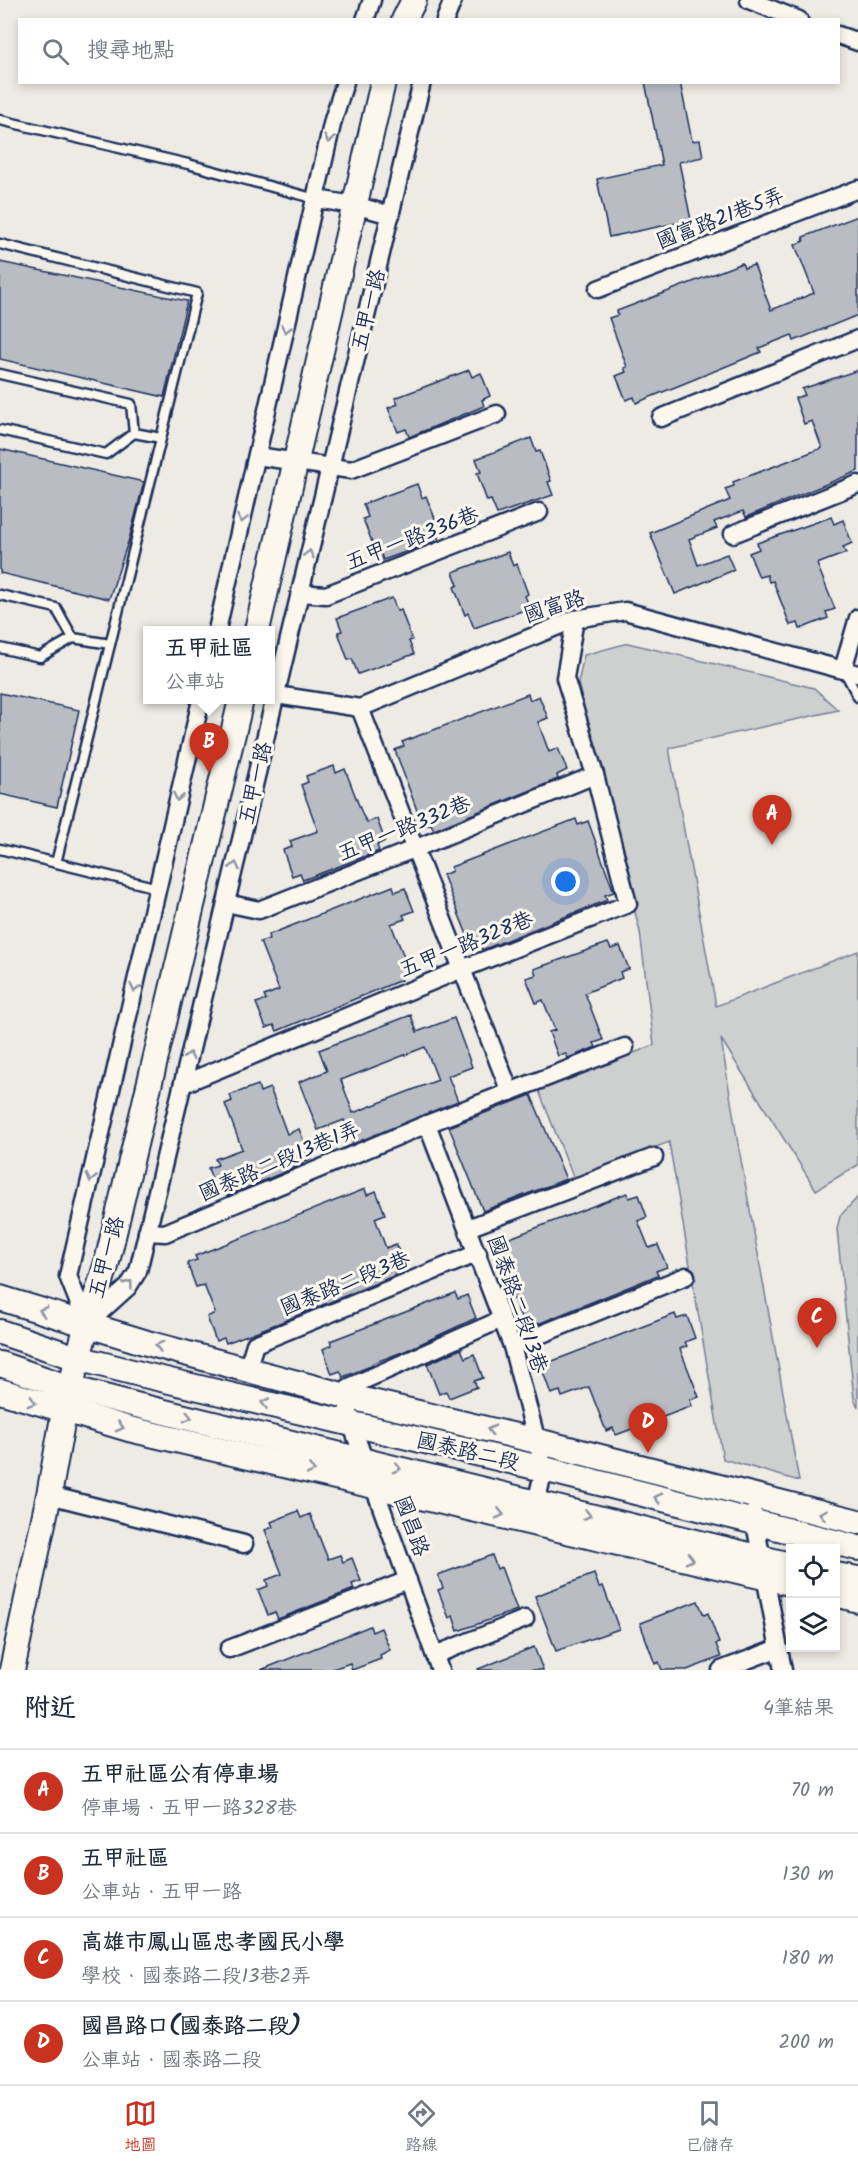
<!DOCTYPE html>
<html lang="zh-TW">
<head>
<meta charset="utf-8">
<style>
  :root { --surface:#fff; --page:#f2f2f3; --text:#1f2937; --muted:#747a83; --line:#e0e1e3; --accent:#c8321e }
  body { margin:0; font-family:Kalam,"LXGW WenKai TC",sans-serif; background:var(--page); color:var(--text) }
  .controls { position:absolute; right:18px; bottom:18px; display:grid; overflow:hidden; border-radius:0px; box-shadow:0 3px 9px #0003 }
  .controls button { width:54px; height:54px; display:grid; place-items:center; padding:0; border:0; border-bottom:2px solid var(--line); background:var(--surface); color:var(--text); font:30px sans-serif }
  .you { position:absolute; left:566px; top:882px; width:21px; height:21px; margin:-15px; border:4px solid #fff; border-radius:50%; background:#1a73e8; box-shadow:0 0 0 9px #1a73e833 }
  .badge { display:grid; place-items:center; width:39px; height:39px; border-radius:50%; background:var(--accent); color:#fff; font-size:20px; font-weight:700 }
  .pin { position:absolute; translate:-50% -50px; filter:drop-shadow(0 2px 3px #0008) }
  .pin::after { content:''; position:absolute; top:32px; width:21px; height:18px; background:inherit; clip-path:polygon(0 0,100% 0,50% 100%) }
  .popup { position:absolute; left:143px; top:626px; width:132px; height:78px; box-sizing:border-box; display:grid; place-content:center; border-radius:0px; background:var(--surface); filter:drop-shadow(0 2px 4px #0005); font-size:20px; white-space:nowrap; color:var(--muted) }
  .popup b { font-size:22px; color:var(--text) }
  .popup::after { content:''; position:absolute; left:50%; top:100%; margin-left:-12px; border:12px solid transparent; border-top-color:var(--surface) }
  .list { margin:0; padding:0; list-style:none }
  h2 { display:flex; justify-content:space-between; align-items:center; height:78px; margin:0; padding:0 24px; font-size:26px }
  h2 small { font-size:20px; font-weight:400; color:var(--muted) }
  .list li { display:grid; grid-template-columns:39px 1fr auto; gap:18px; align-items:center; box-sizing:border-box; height:84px; padding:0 24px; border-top:2px solid var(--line) }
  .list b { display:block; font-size:22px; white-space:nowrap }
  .list p { margin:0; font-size:20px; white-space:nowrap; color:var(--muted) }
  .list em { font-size:20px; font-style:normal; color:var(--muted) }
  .icon { flex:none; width:33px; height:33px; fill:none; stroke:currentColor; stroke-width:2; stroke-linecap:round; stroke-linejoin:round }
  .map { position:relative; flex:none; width:858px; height:1670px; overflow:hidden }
  .search { position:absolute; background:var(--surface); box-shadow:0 3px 9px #0003; left:18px; right:18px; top:18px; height:66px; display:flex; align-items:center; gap:15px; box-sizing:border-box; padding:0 21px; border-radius:0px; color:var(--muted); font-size:22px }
  .sheet { height:414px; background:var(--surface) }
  nav { display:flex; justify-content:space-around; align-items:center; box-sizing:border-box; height:84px; border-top:2px solid var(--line); background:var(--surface); font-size:16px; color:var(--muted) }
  nav a { display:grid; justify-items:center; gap:3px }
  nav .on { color:var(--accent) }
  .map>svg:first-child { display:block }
</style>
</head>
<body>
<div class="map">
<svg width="858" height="1670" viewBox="0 0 858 1670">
  <rect width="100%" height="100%" fill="#eeebe4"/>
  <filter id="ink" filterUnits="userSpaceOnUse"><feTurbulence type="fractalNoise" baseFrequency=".0167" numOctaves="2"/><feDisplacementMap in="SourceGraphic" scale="12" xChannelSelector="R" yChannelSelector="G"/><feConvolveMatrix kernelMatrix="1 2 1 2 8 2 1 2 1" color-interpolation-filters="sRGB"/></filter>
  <g filter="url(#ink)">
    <!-- green -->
    <g fill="#cecfcf" stroke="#747f96" stroke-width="1.5">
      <polygon points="628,643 814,688 838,710 669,748 716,1006 858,951 858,1165 816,1190 721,1039 737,1138 799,1481 723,1459 669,1142 574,1179 539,1091 654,1045 640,932 578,683 584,655"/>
      <polygon points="858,1197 858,1407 854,1399 837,1229 840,1216"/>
    </g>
    <!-- building -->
    <g fill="#b9bcc3" stroke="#1b2f5e" stroke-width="1.5" fill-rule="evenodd">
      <polygon points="645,82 680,82 692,141 700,140 703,157 679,162 691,220 609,237 597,179 662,165"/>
      <polygon points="858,216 858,315 794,341 792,335 759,348 761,352 636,403 634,397 626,400 616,376 626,372 624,368 627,367 609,318 618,315 617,311 742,263 744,268 754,265 771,310 814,293 795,245 804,241 803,237"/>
      <polygon points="0,262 187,301 164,397 0,359"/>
      <polygon points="469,370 472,377 481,373 490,396 482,400 484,406 409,437 406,429 398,432 388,408 398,404 395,398"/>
      <polygon points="858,370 858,471 746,517 743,511 714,522 717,528 689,539 698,565 727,554 734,570 675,594 650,533 730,500 725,489 734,486 733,482 822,448 812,421 804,424 795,398 805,395 802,389"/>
      <polygon points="531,438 536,452 540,451 551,481 548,482 553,495 497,514 491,500 487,501 477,473 481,472 476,459"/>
      <polygon points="0,449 144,482 130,536 109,599 0,573"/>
      <polygon points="417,484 422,498 426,496 438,526 434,528 439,540 383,560 378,545 374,547 363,519 368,517 363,504"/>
      <polygon points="831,517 834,524 843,520 852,543 843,547 846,553 817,564 835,609 826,612 828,618 800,629 798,623 790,625 773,581 769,582 767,575 759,577 749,553 759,549 757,543"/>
      <polygon points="508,552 513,566 517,564 528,594 525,596 530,608 474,628 468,613 465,615 454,587 458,585 453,572"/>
      <polygon points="392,598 397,611 401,610 412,640 409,641 414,654 358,674 352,659 348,660 338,632 342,631 337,618"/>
      <polygon points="0,693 79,710 57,807 0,794"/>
      <polygon points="528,694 530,700 539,696 548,718 538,722 549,752 558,748 567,770 557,775 558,779 434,830 431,824 423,827 395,750 404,746 402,742"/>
      <polygon points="334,766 336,773 345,769 363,816 367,822 377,819 385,841 377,845 379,851 303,880 300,873 292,876 283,850 292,847 290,841 318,831 301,785 308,782 306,776"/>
      <polygon points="576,819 578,825 588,821 614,892 605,895 607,900 482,950 480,944 472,947 443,875 452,871 451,867"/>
      <polygon points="393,886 395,892 405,888 414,911 403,915 405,919 391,924 410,972 399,976 401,980 277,1031 274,1025 266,1028 256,1003 266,1000 264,996 279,990 260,942 269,939 268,935"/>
      <polygon points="608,943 611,949 620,946 629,969 620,972 622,978 585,993 603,1040 594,1043 596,1047 568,1058 566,1054 558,1056 549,1032 555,1030 543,1000 536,1003 526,978 536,975 534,969"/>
      <path d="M411,1015L417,1032L454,1018L472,1067L448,1076L458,1101L353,1144L344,1120L318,1130L299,1082L327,1071L319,1050ZM425,1047L438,1080L353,1113L341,1080Z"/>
      <polygon points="258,1085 260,1092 270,1088 287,1134 299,1129 311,1159 302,1162 303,1164 227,1196 225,1190 217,1193 208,1168 218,1165 215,1159 242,1149 225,1104 232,1101 230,1095"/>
      <polygon points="531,1095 566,1179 483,1211 449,1127"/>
      <polygon points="365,1189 367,1195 376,1191 385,1214 375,1218 386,1248 396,1244 405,1267 394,1271 396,1275 279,1323 226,1343 224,1338 216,1341 207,1317 215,1313 204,1285 196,1287 187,1263 197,1260 195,1256"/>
      <polygon points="627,1193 629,1198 639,1195 647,1217 638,1221 649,1248 658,1245 667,1267 656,1271 658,1275 533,1326 531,1320 523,1323 494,1248 503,1245 502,1241"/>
      <polygon points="455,1293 458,1299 467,1295 476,1318 405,1351 373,1363 371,1366 343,1377 340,1371 332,1374 323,1349 332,1345 330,1341"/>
      <polygon points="675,1314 677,1319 687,1316 695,1338 685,1342 687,1346 680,1349 699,1397 690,1400 692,1406 616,1435 613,1428 606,1431 589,1387 562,1397 560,1391 551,1394 542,1369 551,1366 550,1362"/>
      <polygon points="461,1349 465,1358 474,1354 483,1378 474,1381 477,1387 449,1398 446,1391 439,1394 427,1364"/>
      <polygon points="298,1511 301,1518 310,1514 328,1559 340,1555 343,1562 352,1558 361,1581 352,1584 354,1589 278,1619 275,1612 268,1615 258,1590 268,1586 266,1580 282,1574 265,1530 273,1527 271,1522"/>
      <polygon points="492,1555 497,1569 501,1567 517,1610 458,1631 453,1616 449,1618 438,1590 443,1588 438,1575"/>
      <polygon points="594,1574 599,1587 603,1586 619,1629 556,1651 535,1596"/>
      <polygon points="698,1601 704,1615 708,1613 719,1643 716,1644 721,1657 687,1670 662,1670 659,1662 655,1664 640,1623"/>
      <polygon points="370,1626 372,1632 381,1628 390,1650 380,1655 381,1659 352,1670 350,1663 330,1670 261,1670"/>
      <polygon points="534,1647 543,1670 479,1670 478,1669"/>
    </g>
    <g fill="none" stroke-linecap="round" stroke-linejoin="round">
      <!-- lane casing -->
      <g stroke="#1b2f5e" stroke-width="13">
        <g id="lane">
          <polyline points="0,120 188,164 316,199"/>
          <polyline points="0,244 197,293 56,863"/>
          <polyline points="0,374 131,404 134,433 161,438"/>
          <polyline points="0,430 106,454 134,433"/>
          <polyline points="0,595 56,608 73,638"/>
          <polyline points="0,648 40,657 73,638 110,644"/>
          <polyline points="845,672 858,697"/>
          <polyline points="0,849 158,888"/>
        </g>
      </g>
      <!-- street casing -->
      <g stroke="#1b2f5e" stroke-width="21">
        <g id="street">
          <polyline points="749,0 799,20"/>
          <polyline points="365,20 372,0"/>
          <polyline points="445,20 453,0"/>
          <polyline points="838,35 858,42"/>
          <polyline points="316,199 354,205 391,215"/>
          <polyline points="598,289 858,189"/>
          <polyline points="661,418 858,339"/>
          <polyline points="257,456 351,470 497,414"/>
          <polyline points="733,534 858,484"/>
          <polyline points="300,593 326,595 539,512"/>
          <polyline points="217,630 333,120 345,82"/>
          <polyline points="843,669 858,618"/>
          <polyline points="270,694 360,708 575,619 625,611 858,674"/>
          <polyline points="201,700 68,1276 87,1324 128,1287 138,1271 422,82"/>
          <polyline points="360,708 510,1092"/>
          <polyline points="226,903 259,910 414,849 595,775"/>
          <polyline points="183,1084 462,969 628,904 595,775 565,678 575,619"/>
          <polyline points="427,1124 512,1346 544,1469 536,1503"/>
          <polyline points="468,1228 654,1157"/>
          <polyline points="147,1232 165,1233 427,1124 625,1047"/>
          <polyline points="512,1346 686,1276"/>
          <polyline points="247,1370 255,1344 478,1253"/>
          <polyline points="49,1495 244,1544"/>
          <polyline points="753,1513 783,1670"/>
          <polyline points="229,1649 408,1580"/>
          <polyline points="435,1655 525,1619"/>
          <polyline points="440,1670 351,1423 346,1396 349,1387 502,1319"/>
          <polyline points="721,1670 779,1648"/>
        </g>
      </g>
      <!-- secondary casing -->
      <g stroke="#1b2f5e" stroke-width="28">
        <g id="secondary">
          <polyline points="404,20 414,0"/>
          <polyline points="257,630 383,82"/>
          <polyline points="0,1298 147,1343 346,1396 537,1441 858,1522"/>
          <polyline points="0,1332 77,1358 140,1374 544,1469 858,1548"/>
          <polyline points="0,1364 70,1388 136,1405 790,1565"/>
          <polyline points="0,1391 129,1429 790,1583"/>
          <polyline points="836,1575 858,1579"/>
          <polyline points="836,1594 858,1600"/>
          <polyline points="12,1670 49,1495 64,1412 87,1324 106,1266 241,700"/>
        </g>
      </g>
      <!-- lane -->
      <use href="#lane" stroke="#fbf7ec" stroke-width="8"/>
      <!-- street -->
      <use href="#street" stroke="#fbf7ec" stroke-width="16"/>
      <!-- secondary -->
      <use href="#secondary" stroke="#fbf7ec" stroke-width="24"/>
    </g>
    <!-- one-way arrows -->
    <defs><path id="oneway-chevron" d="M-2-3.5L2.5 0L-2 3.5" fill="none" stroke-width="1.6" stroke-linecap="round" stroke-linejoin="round" transform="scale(1.5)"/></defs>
    <g stroke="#8b93a5">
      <use href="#oneway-chevron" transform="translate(329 139) rotate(103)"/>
      <use href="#oneway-chevron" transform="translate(286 329) rotate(103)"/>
      <use href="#oneway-chevron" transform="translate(242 519) rotate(103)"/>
      <use href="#oneway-chevron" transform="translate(309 554) rotate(-76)"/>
      <use href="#oneway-chevron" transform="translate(178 797) rotate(103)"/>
      <use href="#oneway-chevron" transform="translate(235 866) rotate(-77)"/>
      <use href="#oneway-chevron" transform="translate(135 988) rotate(103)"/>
      <use href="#oneway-chevron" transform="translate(189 1056) rotate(-77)"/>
      <use href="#oneway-chevron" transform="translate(91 1178) rotate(103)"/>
      <use href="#oneway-chevron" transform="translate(129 1284) rotate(-53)"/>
      <use href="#oneway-chevron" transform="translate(43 1311) rotate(-164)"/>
      <use href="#oneway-chevron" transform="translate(159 1346) rotate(-165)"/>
      <use href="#oneway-chevron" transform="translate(32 1402) rotate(17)"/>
      <use href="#oneway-chevron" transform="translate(265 1403) rotate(-167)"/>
      <use href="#oneway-chevron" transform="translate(188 1417) rotate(14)"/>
      <use href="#oneway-chevron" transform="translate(120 1427) rotate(15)"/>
      <use href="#oneway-chevron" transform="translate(491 1430) rotate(-167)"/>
      <use href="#oneway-chevron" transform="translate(397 1468) rotate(14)"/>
      <use href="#oneway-chevron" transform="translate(311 1470) rotate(13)"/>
      <use href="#oneway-chevron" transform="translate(658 1498) rotate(-166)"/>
      <use href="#oneway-chevron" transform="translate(500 1514) rotate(13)"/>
      <use href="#oneway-chevron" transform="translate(823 1514) rotate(-166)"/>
      <use href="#oneway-chevron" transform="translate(587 1515) rotate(14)"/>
      <use href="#oneway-chevron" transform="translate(690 1559) rotate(14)"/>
    </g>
  </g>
  <g text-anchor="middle" stroke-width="6" stroke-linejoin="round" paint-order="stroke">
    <!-- street labels -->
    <g font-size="21" fill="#1b2f5e" stroke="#fbf7ec">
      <text transform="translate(720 218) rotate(-21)" y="7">國富路21巷5弄</text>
      <text transform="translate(368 310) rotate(-76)" y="7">五甲一路</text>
      <text transform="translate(412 538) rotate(-21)" y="7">五甲一路336巷</text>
      <text transform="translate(554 606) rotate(-18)" y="7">國富路</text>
      <text transform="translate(255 783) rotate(-77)" y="7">五甲一路</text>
      <text transform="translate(404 828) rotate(-22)" y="7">五甲一路332巷</text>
      <text transform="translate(466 944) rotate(-22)" y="7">五甲一路328巷</text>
      <text transform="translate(279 1161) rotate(-23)" y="7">國泰路二段13巷1弄</text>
      <text transform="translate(106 1257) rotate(-75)" y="7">五甲一路</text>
      <text transform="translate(345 1283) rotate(-22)" y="7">國泰路二段3巷</text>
      <text transform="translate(518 1304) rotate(71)" y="7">國泰路二段13巷</text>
      <text transform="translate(468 1451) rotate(13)" y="7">國泰路二段</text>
      <text transform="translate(412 1526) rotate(70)" y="7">國昌路</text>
    </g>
  </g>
</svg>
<div class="controls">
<button><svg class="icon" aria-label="locate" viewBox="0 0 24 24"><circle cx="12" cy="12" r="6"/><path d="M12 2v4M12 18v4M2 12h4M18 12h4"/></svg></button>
<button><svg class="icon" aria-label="layers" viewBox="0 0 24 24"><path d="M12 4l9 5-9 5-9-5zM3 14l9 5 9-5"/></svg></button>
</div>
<div class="you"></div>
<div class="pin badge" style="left:772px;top:845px">A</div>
<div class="pin badge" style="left:209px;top:773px">B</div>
<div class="popup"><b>五甲社區</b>公車站</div>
<div class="pin badge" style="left:817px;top:1348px">C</div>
<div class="pin badge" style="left:648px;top:1453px">D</div>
<div class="search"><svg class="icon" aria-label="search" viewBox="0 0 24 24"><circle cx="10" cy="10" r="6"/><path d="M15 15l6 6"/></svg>搜尋地點</div>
</div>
<section class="sheet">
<h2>附近<small>4筆結果</small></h2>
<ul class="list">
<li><span class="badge">A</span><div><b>五甲社區公有停車場</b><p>停車場 · 五甲一路328巷</p></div><em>70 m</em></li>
<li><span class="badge">B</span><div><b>五甲社區</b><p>公車站 · 五甲一路</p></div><em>130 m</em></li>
<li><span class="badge">C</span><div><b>高雄市鳳山區忠孝國民小學</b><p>學校 · 國泰路二段13巷2弄</p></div><em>180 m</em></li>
<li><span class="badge">D</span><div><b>國昌路口(國泰路二段)</b><p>公車站 · 國泰路二段</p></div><em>200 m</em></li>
</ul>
</section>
<nav>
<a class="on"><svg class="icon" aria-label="map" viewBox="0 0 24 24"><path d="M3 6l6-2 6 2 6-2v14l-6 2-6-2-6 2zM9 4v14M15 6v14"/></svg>地圖</a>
<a><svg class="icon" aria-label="directions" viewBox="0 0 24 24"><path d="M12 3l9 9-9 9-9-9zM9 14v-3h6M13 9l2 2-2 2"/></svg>路線</a>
<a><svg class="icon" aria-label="saved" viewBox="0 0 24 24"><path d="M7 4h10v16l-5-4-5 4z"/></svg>已儲存</a>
</nav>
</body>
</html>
